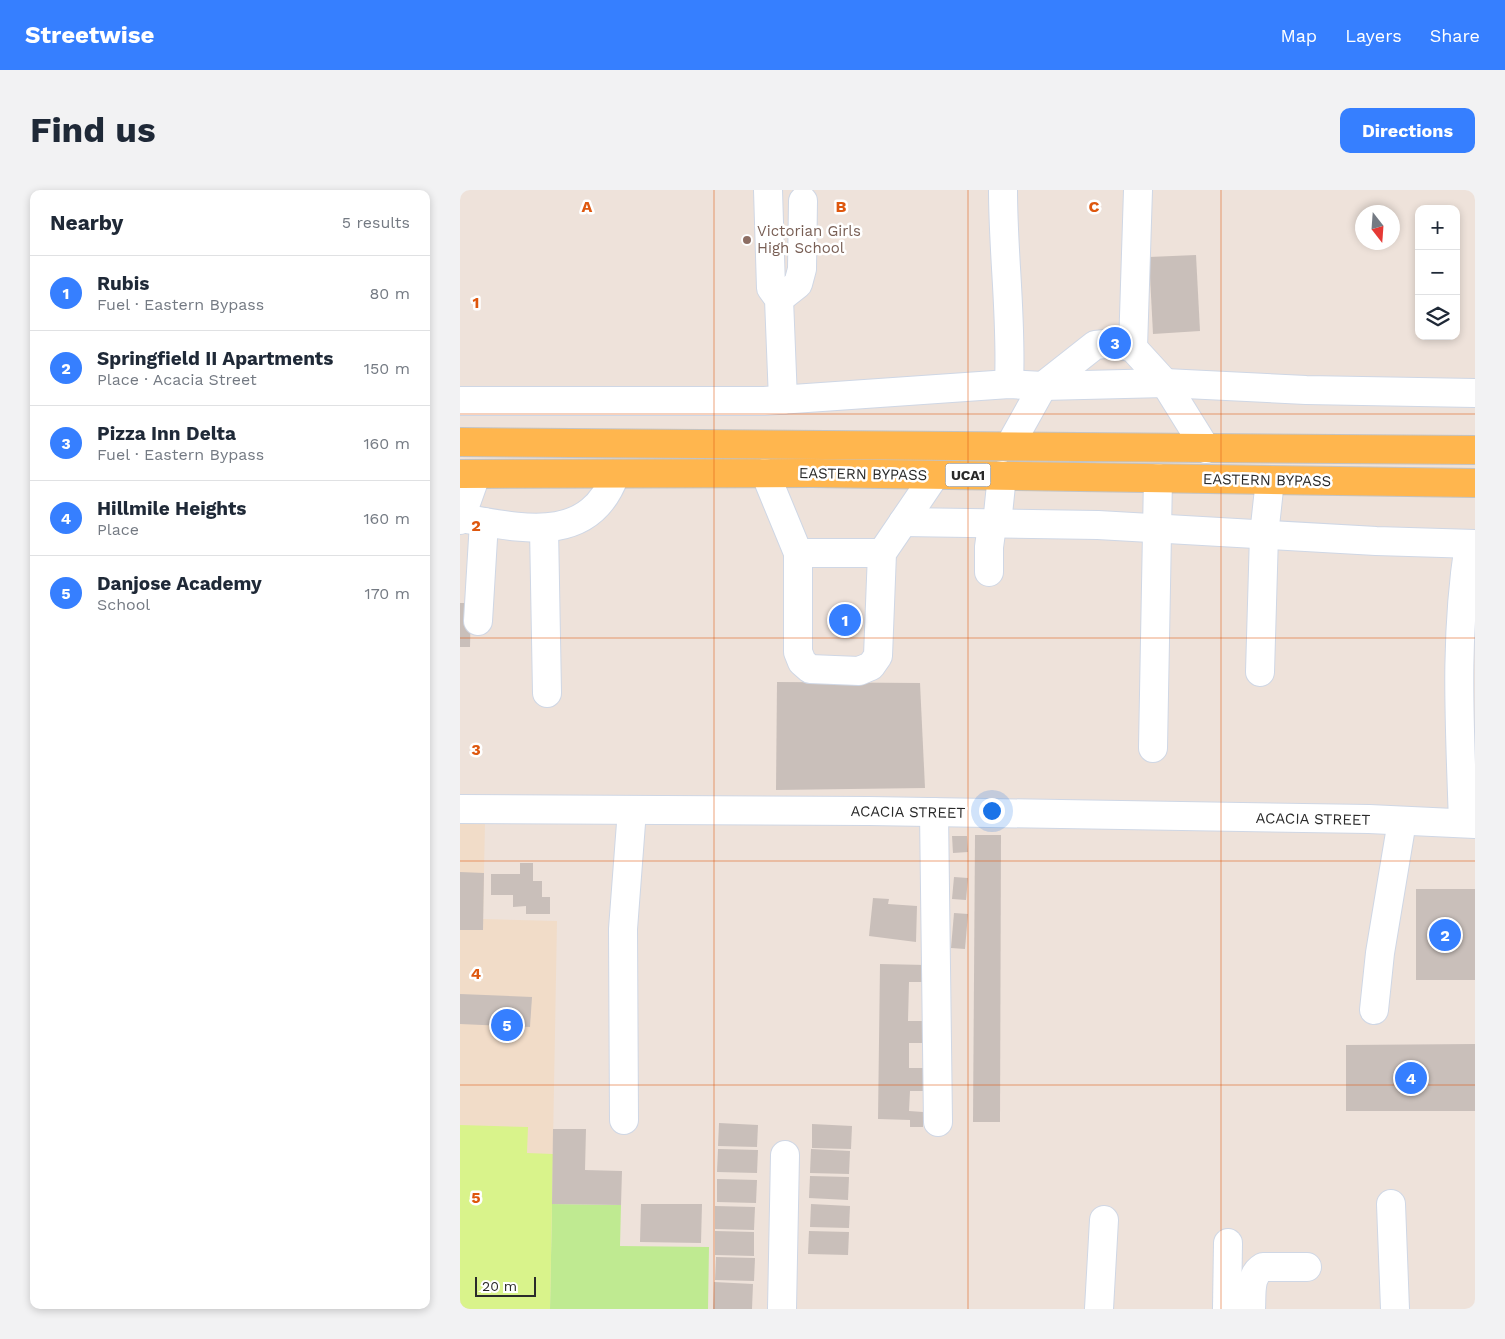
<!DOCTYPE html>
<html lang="en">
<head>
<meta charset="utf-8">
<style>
  :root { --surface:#fff; --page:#f2f2f3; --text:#1f2937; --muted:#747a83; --line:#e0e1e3; --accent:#367fff }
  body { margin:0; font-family:"Work Sans",sans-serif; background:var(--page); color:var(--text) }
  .controls { position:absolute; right:15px; top:15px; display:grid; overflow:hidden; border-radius:10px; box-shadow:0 2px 8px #0003 }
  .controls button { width:45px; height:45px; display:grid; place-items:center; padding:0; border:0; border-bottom:1px solid var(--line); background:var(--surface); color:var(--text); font:25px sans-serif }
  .compass { position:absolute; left:895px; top:15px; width:45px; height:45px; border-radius:50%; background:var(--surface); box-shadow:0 2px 8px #0003; rotate:163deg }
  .scale { position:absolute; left:15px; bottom:12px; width:61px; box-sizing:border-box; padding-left:5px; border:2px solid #2a2a2a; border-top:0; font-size:14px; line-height:18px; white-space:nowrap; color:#2a2a2a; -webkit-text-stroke:4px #fff; paint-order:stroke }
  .you { position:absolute; left:531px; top:620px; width:18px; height:18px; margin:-12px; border:4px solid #fff; border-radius:50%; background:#1a73e8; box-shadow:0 0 0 8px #1a73e833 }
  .badge { display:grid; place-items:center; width:32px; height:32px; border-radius:50%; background:var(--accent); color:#fff; font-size:16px; font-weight:700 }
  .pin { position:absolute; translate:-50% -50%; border:2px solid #fff; box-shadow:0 1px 5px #0006 }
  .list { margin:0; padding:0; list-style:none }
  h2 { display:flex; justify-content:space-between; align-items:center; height:65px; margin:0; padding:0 20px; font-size:21px }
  h2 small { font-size:16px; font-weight:400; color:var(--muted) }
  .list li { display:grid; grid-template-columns:32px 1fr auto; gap:15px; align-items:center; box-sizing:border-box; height:75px; padding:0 20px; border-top:1px solid var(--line) }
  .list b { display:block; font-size:19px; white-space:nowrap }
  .list p { margin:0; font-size:16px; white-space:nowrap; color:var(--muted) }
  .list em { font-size:16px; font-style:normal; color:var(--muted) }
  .icon { flex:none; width:28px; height:28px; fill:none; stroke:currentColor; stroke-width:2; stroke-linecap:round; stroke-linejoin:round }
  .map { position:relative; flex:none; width:1015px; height:1119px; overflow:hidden; border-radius:10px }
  header { display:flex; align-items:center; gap:30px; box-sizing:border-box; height:70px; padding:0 25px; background:var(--accent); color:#fff }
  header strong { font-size:24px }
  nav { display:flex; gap:28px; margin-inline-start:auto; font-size:18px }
  .intro { display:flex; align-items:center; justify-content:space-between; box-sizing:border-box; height:120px; padding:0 30px }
  h1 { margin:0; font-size:35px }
  .button { padding:12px 22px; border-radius:10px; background:var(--accent); color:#fff; font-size:18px; font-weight:700 }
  main { display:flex; gap:30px; padding:0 30px }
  aside { flex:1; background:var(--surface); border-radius:10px; box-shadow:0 2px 8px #0003 }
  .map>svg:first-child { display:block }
</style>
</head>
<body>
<header>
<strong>Streetwise</strong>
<nav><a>Map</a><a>Layers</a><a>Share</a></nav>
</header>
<div class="intro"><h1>Find us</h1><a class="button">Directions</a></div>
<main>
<aside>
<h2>Nearby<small>5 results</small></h2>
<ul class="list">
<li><span class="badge">1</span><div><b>Rubis</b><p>Fuel · Eastern Bypass</p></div><em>80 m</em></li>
<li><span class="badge">2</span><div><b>Springfield II Apartments</b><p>Place · Acacia Street</p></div><em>150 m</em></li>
<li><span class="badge">3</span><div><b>Pizza Inn Delta</b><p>Fuel · Eastern Bypass</p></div><em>160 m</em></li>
<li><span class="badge">4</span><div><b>Hillmile Heights</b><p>Place</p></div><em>160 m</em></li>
<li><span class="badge">5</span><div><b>Danjose Academy</b><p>School</p></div><em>170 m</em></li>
</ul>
</aside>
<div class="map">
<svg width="1015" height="1119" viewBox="0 0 1015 1119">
  <rect width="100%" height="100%" fill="#eee2da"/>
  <!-- education -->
  <polygon fill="#f1dcc8" points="0,633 25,633 23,729 97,731 90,1119 0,1119"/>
  <!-- green -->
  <polygon fill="#bfea91" points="92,1014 161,1015 160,1056 249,1057 248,1119 90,1119"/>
  <!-- pitch -->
  <polygon fill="#d9f38b" points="0,935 68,937 67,963 93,964 90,1119 0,1119"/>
  <!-- building -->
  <g fill="#c9bfba">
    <polygon points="736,65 740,141 693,144 689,67"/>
    <polygon points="0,413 11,413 10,457 0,457"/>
    <polygon points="317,492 460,493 465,598 316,600"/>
    <polygon points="515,645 541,645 540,932 513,932"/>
    <polygon points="492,646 507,646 508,662 493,663"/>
    <polygon points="60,673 73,673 73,691 82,691 82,707 90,707 90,724 66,724 66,716 53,717 53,705 31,705 31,684 60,684"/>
    <polygon points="0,682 24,683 23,740 0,740"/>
    <polygon points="494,687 508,688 506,710 492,709"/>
    <rect x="956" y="699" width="59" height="91"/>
    <polygon points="413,708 429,709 428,714 457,716 456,752 409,746"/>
    <polygon points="494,723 508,724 505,759 491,758"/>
    <polygon points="420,774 466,775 466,792 449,792 448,831 466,831 466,853 449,853 449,878 465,878 465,901 450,901 449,921 463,922 463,937 450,937 450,930 418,929"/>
    <polygon points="0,804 72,807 70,837 0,834"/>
    <polygon points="1015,854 1015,921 886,921 886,855"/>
    <polygon points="259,933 298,935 297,957 258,956"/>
    <polygon points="352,934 392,936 391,959 352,958"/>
    <polygon points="93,939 126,939 125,980 162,981 161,1015 92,1014"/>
    <polygon points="258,959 298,960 297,983 257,982"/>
    <polygon points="351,959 390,961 389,984 350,983"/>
    <polygon points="350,986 389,987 388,1010 349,1008"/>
    <polygon points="257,989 297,990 296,1013 257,1012"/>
    <polygon points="181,1014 242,1014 241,1053 180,1052"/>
    <polygon points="351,1014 390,1016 389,1038 350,1037"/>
    <polygon points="255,1016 295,1017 294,1040 255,1039"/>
    <polygon points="255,1041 294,1042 294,1066 255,1065"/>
    <polygon points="349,1041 389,1042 388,1065 348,1064"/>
    <polygon points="256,1067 295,1068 294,1091 255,1090"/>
    <polygon points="254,1092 293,1094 292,1119 253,1119"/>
  </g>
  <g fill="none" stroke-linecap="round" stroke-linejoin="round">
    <!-- minor casing -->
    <g stroke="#cfd7e5" stroke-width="30">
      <g id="minor">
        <polyline points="308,0 311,98 319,109 323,210"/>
        <path d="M543,0C543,65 552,129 549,194"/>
        <polyline points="319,109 338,94 342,79 343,11"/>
        <polyline points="673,158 678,0"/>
        <polyline points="0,211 304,211 549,194 583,196 705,193 846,200 1015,203"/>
        <polyline points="550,255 583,196 635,155 655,153 673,158 705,193 746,259"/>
        <polyline points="305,283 338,363 338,462 342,472 350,479 399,481 411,476 418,466 422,363 475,285"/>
        <path d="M1,328C61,338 129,356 155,285"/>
        <polyline points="0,330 16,285"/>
        <polyline points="443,332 638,335 916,351 1015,354"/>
        <polyline points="537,334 542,285"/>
        <polyline points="84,338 87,503"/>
        <polyline points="338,363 422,363"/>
        <polyline points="529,382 529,357 532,335"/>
        <polyline points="18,431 24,332"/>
        <polyline points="800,482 804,345 810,290"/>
        <polyline points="693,558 698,288"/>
        <polyline points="0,619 409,621 909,629 1015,634"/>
        <polyline points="474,622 478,932"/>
        <path d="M1003,633C1000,538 994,450 1009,354"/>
        <polyline points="914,820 920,763 942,631"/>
        <polyline points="164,930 163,739 172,620"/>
        <polyline points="931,1014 935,1119"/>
        <polyline points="322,1119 325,965"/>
        <polyline points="639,1119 644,1030"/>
        <polyline points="767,1119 768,1053"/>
        <path d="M791,1119C792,1104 789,1085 803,1077H847"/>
      </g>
    </g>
    <!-- major casing -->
    <g stroke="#c3c3c3" stroke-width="30">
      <g id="major">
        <polyline points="0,252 1015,260"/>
        <polyline points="0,284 352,283 1015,293"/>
      </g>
    </g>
    <!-- minor -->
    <use href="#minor" stroke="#fff" stroke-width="28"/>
    <!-- major -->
    <use href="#major" stroke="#ffb64e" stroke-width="28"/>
  </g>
  <!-- grid -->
  <path fill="none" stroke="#de570e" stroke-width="1" stroke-opacity="0.55" d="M254,0V1119M508,0V1119M761,0V1119M0,224H1015M0,448H1015M0,671H1015M0,895H1015"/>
  <!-- markers -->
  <circle fill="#8d6e63" stroke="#fff" stroke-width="2" cx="287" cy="50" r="5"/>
  <g text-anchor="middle" stroke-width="5" stroke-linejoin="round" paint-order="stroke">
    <!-- shield labels -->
    <rect fill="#fff" stroke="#6a6a6a" stroke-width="1" x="485.5" y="273.5" width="45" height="23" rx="4"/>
    <g font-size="14" font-weight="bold" fill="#2a2a2a">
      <text x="508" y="290">UCA1</text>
    </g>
    <!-- education labels -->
    <g font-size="15" fill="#785e54" stroke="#fff" text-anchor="start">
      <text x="297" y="46">Victorian Girls<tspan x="297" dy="17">High School</tspan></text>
    </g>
    <!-- street labels -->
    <g font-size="15" fill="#2a2a2a" stroke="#fff">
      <text transform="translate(403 284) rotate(1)" y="5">EASTERN BYPASS</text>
      <text transform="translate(807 290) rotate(1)" y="5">EASTERN BYPASS</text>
      <text transform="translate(448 622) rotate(1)" y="5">ACACIA STREET</text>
      <text transform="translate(853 629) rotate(1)" y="5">ACACIA STREET</text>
    </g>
  </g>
  <g font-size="16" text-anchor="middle" font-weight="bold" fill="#de570e" stroke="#fff" stroke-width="5" stroke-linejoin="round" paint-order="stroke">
    <text x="127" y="22">A</text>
    <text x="381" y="22">B</text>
    <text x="634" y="22">C</text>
    <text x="16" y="118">1</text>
    <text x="16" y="341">2</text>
    <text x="16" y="565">3</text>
    <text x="16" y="789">4</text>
    <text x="16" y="1013">5</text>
  </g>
</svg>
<div class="controls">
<button>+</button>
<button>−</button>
<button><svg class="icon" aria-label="layers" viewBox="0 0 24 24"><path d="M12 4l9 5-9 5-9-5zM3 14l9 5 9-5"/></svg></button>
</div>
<svg class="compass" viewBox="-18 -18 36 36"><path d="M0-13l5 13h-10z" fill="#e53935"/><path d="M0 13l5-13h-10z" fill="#747a83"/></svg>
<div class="scale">20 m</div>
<div class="you"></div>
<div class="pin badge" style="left:385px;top:430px">1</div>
<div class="pin badge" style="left:985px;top:745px">2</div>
<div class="pin badge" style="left:655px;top:153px">3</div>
<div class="pin badge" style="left:951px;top:888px">4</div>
<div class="pin badge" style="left:47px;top:835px">5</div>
</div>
</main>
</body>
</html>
